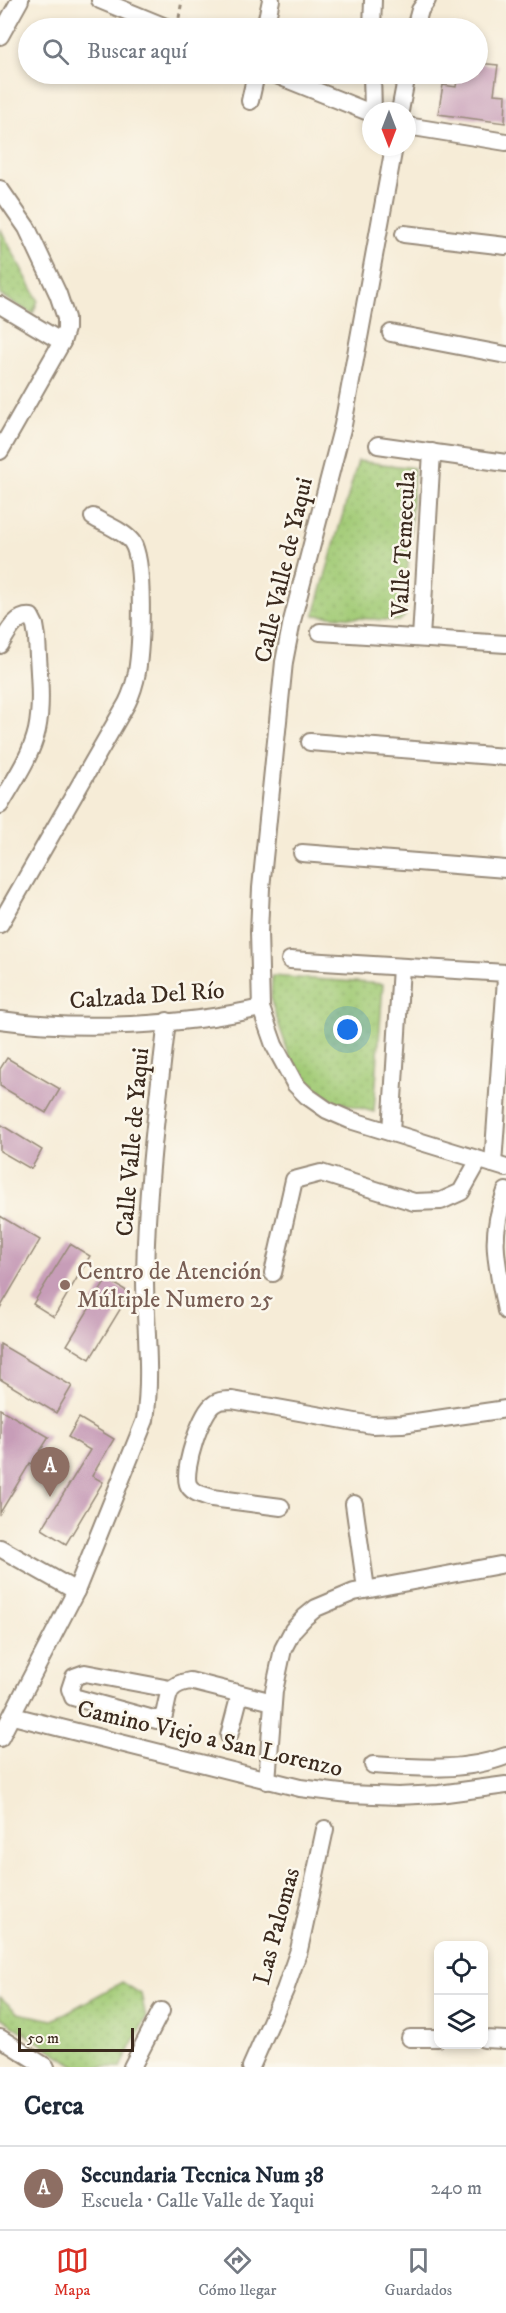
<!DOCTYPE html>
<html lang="es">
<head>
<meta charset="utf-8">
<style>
  :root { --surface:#fff; --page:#f6f6f7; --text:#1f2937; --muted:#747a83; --line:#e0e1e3; --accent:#d93025 }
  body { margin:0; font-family:"IM FELL DW Pica",serif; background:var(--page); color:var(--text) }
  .controls { position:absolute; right:18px; bottom:18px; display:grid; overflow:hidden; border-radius:12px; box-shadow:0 3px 9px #0003 }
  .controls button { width:54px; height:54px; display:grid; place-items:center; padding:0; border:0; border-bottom:2px solid var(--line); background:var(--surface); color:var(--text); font:30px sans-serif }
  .compass { position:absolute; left:362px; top:102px; width:54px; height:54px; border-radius:50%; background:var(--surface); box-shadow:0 3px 9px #0003; rotate:180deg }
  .scale { position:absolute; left:18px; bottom:15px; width:116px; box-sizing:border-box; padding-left:6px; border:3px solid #3b2a1e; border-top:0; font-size:16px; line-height:21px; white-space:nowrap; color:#3b2a1e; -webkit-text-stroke:4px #fbf7ec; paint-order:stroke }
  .you { position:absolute; left:348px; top:1030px; width:21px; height:21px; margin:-15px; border:4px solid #fff; border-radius:50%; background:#1a73e8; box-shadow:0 0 0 9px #1a73e833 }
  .badge { display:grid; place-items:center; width:39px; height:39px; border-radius:50%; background:var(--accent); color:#fff; font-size:20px; font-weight:700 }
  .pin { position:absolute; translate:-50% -50px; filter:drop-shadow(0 2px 3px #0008) }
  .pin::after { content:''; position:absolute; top:32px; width:21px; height:18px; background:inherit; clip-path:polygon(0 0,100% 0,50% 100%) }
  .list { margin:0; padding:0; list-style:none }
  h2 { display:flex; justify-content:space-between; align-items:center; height:78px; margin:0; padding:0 24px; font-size:26px }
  h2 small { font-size:20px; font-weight:400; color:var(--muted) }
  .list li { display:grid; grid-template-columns:39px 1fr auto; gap:18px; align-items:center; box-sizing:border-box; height:84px; padding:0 24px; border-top:2px solid var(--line) }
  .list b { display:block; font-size:22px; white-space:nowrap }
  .list p { margin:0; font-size:20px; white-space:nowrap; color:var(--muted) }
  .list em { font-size:20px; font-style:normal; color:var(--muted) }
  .icon { flex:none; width:33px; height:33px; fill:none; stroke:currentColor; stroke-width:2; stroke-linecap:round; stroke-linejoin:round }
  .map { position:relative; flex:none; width:506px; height:2067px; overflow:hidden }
  .search { position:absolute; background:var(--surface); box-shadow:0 3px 9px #0003; left:18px; right:18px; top:18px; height:66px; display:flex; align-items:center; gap:15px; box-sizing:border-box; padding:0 21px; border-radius:33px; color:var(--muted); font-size:22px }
  .sheet { height:162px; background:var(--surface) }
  nav { display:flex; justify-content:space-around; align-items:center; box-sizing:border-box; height:84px; border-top:2px solid var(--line); background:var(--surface); font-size:16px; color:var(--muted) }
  nav a { display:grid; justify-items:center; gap:3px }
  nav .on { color:var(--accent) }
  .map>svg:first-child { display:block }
</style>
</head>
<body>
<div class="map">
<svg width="506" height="2067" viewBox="0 0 506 2067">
  <defs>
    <pattern id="park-dots" width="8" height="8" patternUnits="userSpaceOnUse" patternTransform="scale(1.5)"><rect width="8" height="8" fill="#a2cb76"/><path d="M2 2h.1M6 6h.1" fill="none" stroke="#8cae66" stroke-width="1.8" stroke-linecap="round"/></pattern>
  </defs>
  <rect width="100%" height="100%" fill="#fbf7ec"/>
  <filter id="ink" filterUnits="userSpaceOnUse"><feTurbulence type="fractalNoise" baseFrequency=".0167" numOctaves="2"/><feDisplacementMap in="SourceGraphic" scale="12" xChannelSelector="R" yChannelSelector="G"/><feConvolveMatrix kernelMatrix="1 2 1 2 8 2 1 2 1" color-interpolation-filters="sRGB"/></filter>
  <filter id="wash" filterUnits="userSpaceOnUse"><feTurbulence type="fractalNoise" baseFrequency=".008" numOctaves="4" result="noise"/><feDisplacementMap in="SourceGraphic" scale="24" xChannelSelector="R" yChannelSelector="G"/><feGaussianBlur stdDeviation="1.35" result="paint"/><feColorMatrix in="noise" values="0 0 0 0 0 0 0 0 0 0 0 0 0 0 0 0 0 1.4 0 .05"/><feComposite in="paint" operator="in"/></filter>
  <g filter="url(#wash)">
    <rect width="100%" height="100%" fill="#f6ecd7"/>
    <!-- park -->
    <g fill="url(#park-dots)" stroke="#6e7a4a" stroke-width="1.5">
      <polygon points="0,228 38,300 33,314 0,295"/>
      <polygon points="358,461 414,468 405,616 399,621 314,615"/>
      <polygon points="272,976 383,984 374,1112 334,1101 306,1084 290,1058 271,1001"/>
      <polygon points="122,1982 141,1994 146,2018 121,2067 77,2067 0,2017 0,1997 18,2013 53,2020"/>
    </g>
    <g id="blocks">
      <!-- building -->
      <g fill="#c79db8">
        <polygon points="477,63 498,65 494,94 506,95 505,123 438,114 443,85 456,87 458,74 477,74"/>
        <polygon points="7,1058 60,1089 46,1113 0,1086 0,1069"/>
        <polygon points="0,1124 42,1150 31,1169 0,1151"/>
        <polygon points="0,1216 40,1240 0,1308"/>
        <polygon points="70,1244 90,1256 54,1317 33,1304"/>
        <polygon points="107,1279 130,1293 90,1359 67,1345"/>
        <polygon points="0,1344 72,1386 56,1413 0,1379"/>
        <polygon points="0,1409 49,1437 32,1464 30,1463 0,1513"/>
        <polygon points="79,1418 114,1439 92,1476 103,1482 66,1544 42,1529 90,1450 68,1437"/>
      </g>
    </g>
  </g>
  <g filter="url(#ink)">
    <use href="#blocks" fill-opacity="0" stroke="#988b7a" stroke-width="1.5"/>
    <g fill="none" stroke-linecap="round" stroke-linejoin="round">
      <!-- minor casing -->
      <g stroke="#988b7a" stroke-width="20">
        <g id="minor">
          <polyline points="100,0 168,28"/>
          <polyline points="265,28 271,0"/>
          <polyline points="372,28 373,0"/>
          <polyline points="415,28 420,10 427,0"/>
          <polyline points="0,36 20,0"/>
          <polyline points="274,74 371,113"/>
          <polyline points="372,74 373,111"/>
          <polyline points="250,101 256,74"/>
          <polyline points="400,111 407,74"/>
          <polyline points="407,126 506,142"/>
          <polyline points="394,147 343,425 292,621 284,662 261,888 259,932 261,1008 274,1045 295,1084 307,1096 327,1110 350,1120 506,1168"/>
          <polyline points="0,189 27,228 58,294 66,318 66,329 62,342 0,451"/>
          <polyline points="404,234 506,246"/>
          <polyline points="0,305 62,342"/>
          <polyline points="391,333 506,355"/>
          <polyline points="378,445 506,463"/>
          <polyline points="320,632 506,644"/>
          <polyline points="421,638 432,452"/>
          <path d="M0,645C7,634 15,615 31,617L35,625L37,637C38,667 43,701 37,730C31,757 13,782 0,805"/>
          <polyline points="310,742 506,757"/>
          <polyline points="302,853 506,869"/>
          <path d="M0,924L127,703C132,693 135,683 137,672C141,647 145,561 132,542C124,531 104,524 93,517"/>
          <polyline points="290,960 506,973"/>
          <path d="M0,1020C80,1031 182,1026 261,1008"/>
          <polyline points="391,1132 401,967"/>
          <polyline points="493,1164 506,979"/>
          <path d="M506,1191C488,1240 497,1262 506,1311"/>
          <polyline points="273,1273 294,1180 321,1173 414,1202 441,1201 461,1192 479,1160"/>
          <polyline points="354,1504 366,1589"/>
          <path d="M281,1507L212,1498C204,1495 191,1493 188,1484C183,1469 201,1412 214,1404C219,1400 226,1400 232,1400L372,1425L402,1424L506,1409"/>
          <polyline points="0,1548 76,1591"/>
          <path d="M170,1689L85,1673L74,1677L70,1689L73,1697L157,1720L164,1715C169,1695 166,1685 190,1681L273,1702"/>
          <polyline points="13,1716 300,1788 349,1794 398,1796 439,1794 506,1785"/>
          <polyline points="229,1736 240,1694"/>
          <path d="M0,1738L76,1591L145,1420C152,1373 145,1326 145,1278C146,1192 157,1107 167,1021"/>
          <path d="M373,1765C416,1768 465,1772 506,1756"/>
          <polyline points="267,1781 274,1691 283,1649 293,1630 305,1617 316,1608 354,1592 500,1565"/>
          <polyline points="0,2038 46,2067"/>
          <polyline points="410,2038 438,2038"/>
          <polyline points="484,2039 506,2040"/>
          <polyline points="132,2067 161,2011"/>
          <polyline points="251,2067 285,1990 299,1950 325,1829"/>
        </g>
      </g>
      <!-- path -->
      <polyline stroke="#988b7a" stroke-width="3" stroke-dasharray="4.5 4.5" stroke-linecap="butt" points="179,18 182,0"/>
      <!-- minor -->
      <use href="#minor" stroke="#fff" stroke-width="16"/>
    </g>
  </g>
  <!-- markers -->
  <circle fill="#8d6e63" stroke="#fbf7ec" stroke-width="2" cx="65" cy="1285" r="6"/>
  <g text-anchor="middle" stroke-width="5" stroke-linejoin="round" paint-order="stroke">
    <!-- street labels -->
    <g font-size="24" fill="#3b2a1e" stroke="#fbf7ec">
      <text transform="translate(403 544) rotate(-87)" y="8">Valle Temecula</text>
      <text transform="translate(283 570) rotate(-77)" y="8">Calle Valle de Yaqui</text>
      <text transform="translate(147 995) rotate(-4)" y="8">Calzada Del Río</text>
      <text transform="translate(132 1142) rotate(-85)" y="8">Calle Valle de Yaqui</text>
      <text transform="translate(210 1738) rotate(13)" y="8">Camino Viejo a San Lorenzo</text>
      <text transform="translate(276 1926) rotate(-75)" y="8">Las Palomas</text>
    </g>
    <!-- education labels -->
    <g font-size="24" fill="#785e54" stroke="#fbf7ec" text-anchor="start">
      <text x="77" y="1279">Centro de Atención<tspan x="77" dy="28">Múltiple Numero 25</tspan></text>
    </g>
  </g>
</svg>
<div class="controls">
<button><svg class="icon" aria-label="locate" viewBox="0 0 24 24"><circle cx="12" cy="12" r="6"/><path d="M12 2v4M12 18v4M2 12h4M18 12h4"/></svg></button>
<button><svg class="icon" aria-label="layers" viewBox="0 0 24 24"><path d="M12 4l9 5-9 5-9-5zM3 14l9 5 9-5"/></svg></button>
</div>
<svg class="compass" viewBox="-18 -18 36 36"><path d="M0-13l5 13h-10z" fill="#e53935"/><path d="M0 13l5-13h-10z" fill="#747a83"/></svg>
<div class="scale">50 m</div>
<div class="you"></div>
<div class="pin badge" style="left:50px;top:1497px;background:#8d6e63">A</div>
<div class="search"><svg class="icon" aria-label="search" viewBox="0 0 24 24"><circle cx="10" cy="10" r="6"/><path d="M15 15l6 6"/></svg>Buscar aquí</div>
</div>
<section class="sheet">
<h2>Cerca<small></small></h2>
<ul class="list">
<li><span class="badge" style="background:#8d6e63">A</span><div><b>Secundaria Tecnica Num 38</b><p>Escuela · Calle Valle de Yaqui</p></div><em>240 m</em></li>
</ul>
</section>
<nav>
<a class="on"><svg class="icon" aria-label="map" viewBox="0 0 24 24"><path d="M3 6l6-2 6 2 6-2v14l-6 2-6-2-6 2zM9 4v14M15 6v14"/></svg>Mapa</a>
<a><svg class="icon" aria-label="directions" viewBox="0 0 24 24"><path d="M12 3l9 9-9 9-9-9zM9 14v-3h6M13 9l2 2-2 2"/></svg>Cómo llegar</a>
<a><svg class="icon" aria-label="saved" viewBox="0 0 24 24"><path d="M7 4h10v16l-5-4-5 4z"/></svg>Guardados</a>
</nav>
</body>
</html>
